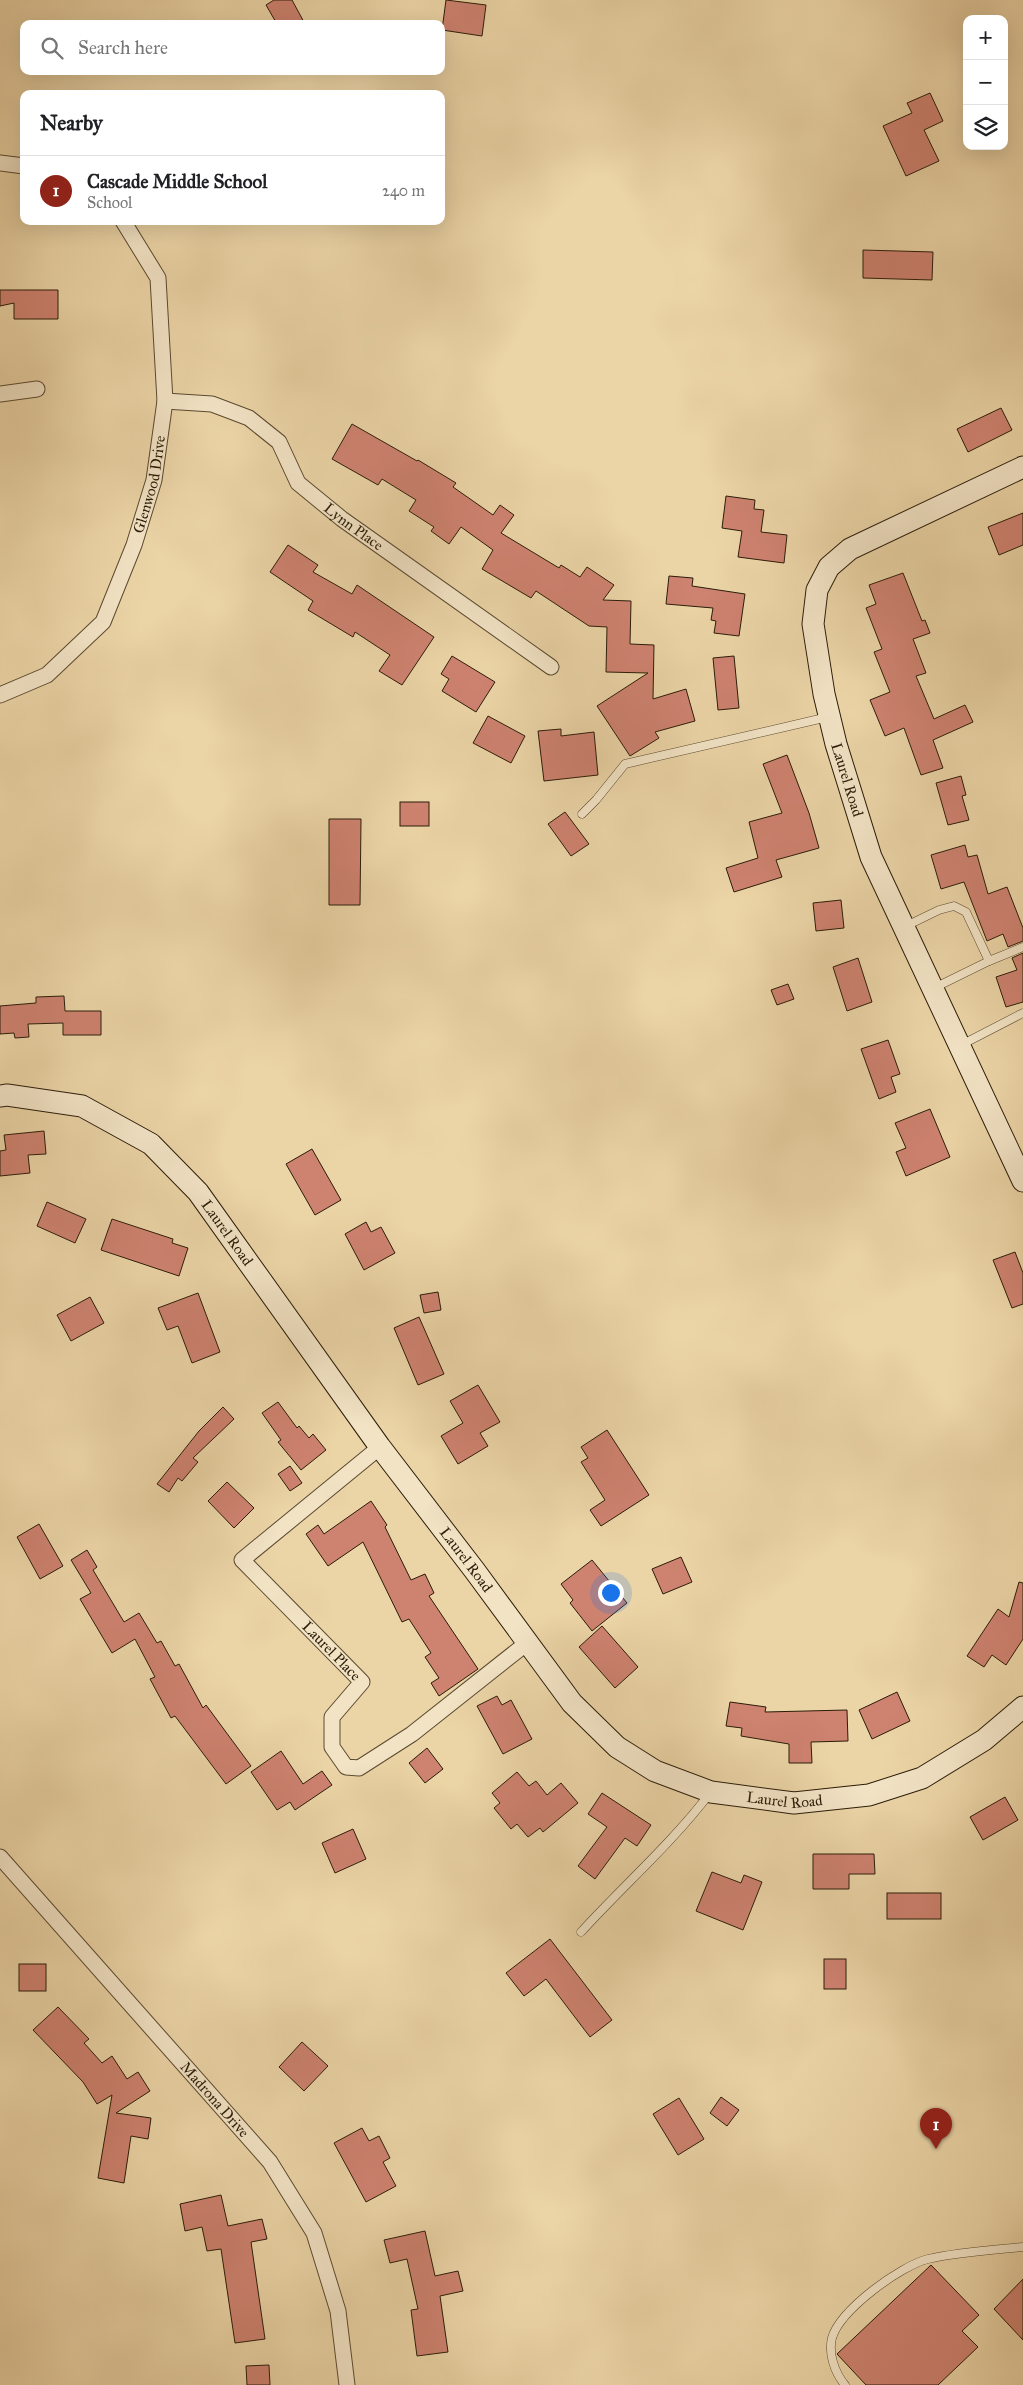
<!DOCTYPE html>
<html lang="en">
<head>
<meta charset="utf-8">
<style>
  :root { --surface:#fff; --page:#f2f2f2; --text:#202124; --muted:#757577; --line:#e0e0e0; --accent:#8f2418 }
  body { margin:0; font-family:"IM FELL Great Primer",serif; background:var(--page); color:var(--text) }
  .controls { position:absolute; right:15px; top:15px; display:grid; overflow:hidden; border-radius:10px; box-shadow:0 5px 20px #0002 }
  .controls button { width:45px; height:45px; display:grid; place-items:center; padding:0; border:0; border-bottom:1px solid var(--line); background:var(--surface); color:var(--text); font:25px sans-serif }
  .you { position:absolute; left:610px; top:1592px; width:18px; height:18px; margin:-12px; border:4px solid #fff; border-radius:50%; background:#1a73e8; box-shadow:0 0 0 8px #1a73e833 }
  .badge { display:grid; place-items:center; width:32px; height:32px; border-radius:50%; background:var(--accent); color:#fff; font-size:16px; font-weight:700 }
  .pin { position:absolute; translate:-50% -41px; filter:drop-shadow(0 1px 2px #0008) }
  .pin::after { content:''; position:absolute; top:26px; width:18px; height:15px; background:inherit; clip-path:polygon(0 0,100% 0,50% 100%) }
  .list { margin:0; padding:0; list-style:none }
  h2 { display:flex; justify-content:space-between; align-items:center; height:65px; margin:0; padding:0 20px; font-size:21px }
  h2 small { font-size:16px; font-weight:400; color:var(--muted) }
  .list li { display:grid; grid-template-columns:32px 1fr auto; gap:15px; align-items:center; box-sizing:border-box; height:70px; padding:0 20px; border-top:1px solid var(--line) }
  .list b { display:block; font-size:19px; white-space:nowrap }
  .list p { margin:0; font-size:16px; white-space:nowrap; color:var(--muted) }
  .list em { font-size:16px; font-style:normal; color:var(--muted) }
  .icon { flex:none; width:28px; height:28px; fill:none; stroke:currentColor; stroke-width:2; stroke-linecap:round; stroke-linejoin:round }
  .map { position:relative; flex:none; width:1023px; height:2385px; overflow:hidden }
  .search { position:absolute; background:var(--surface); box-shadow:0 5px 20px #0002; left:20px; top:20px; width:425px; height:55px; display:flex; align-items:center; gap:12px; box-sizing:border-box; padding:0 18px; border-radius:10px; color:var(--muted); font-size:19px }
  .panel { position:absolute; background:var(--surface); box-shadow:0 5px 20px #0002; left:20px; top:90px; width:425px; height:135px; border-radius:10px }
  .map>svg:first-child { display:block }
</style>
</head>
<body>
<div class="map">
<svg width="1023" height="2385" viewBox="0 0 1023 2385">
  <rect width="100%" height="100%" fill="#ebd4a6"/>
  <filter id="stains"><feTurbulence type="fractalNoise" baseFrequency=".004" numOctaves="4"/><feColorMatrix values="0 0 0 0 .2 0 0 0 0 .09 0 0 0 0 .02 0 0 0 .5 -.17"/></filter>
  <radialGradient id="worn" r=".72"><stop offset=".6" stop-color="#630" stop-opacity="0"/><stop offset="1" stop-color="#630" stop-opacity=".3"/></radialGradient>
  <!-- building -->
  <g fill="#ce8270" stroke="#2b1c08">
    <polygon points="274,0 292,0 305,24 277,24 266,5"/>
    <polygon points="446,0 486,5 482,36 442,30"/>
    <polygon points="930,93 943,121 924,130 939,161 906,176 883,126 912,113 907,103"/>
    <polygon points="863,250 933,252 932,280 863,278"/>
    <polygon points="0,290 58,290 58,319 14,319 14,303 0,306"/>
    <polygon points="1001,408 1012,430 968,452 957,429"/>
    <polygon points="352,424 417,461 418,460 456,483 453,487 493,515 500,505 514,515 501,533 559,568 561,565 580,577 587,567 614,585 603,600 631,601 630,644 654,645 653,699 686,689 695,721 655,732 659,738 630,756 597,706 648,673 606,672 607,627 589,626 536,591 531,598 482,569 493,550 461,527 449,544 431,531 434,527 409,511 416,500 382,479 378,485 332,459"/>
    <polygon points="726,496 755,500 754,509 764,510 761,532 787,535 784,563 738,557 742,531 722,528"/>
    <polygon points="1023,513 1023,545 999,555 988,527"/>
    <polygon points="288,545 318,565 313,572 352,594 357,585 434,637 402,685 379,671 390,655 355,632 353,637 308,610 313,601 270,572"/>
    <polygon points="903,573 922,621 925,620 930,633 913,639 926,673 916,676 934,719 965,705 973,722 933,740 943,768 921,775 904,728 885,736 870,700 890,692 874,652 882,649 866,608 876,604 869,585"/>
    <polygon points="669,576 693,578 692,586 745,594 739,636 714,633 716,621 711,620 713,608 666,604"/>
    <polygon points="452,656 495,682 476,712 442,691 449,679 441,674"/>
    <polygon points="734,656 739,708 718,710 713,658"/>
    <polygon points="488,716 525,736 511,763 473,743"/>
    <polygon points="561,729 561,736 594,732 598,775 544,781 538,731"/>
    <polygon points="787,755 809,813 819,848 776,860 782,877 734,892 726,868 758,858 749,822 782,813 763,764"/>
    <polygon points="961,776 966,795 962,796 969,820 948,825 936,783"/>
    <rect x="400" y="802" width="29" height="24"/>
    <polygon points="565,812 589,844 571,856 548,824"/>
    <polygon points="329,819 361,819 360,905 329,905"/>
    <polygon points="965,845 968,857 977,855 988,894 1007,887 1023,928 1023,941 1008,947 1003,934 987,941 964,882 941,889 931,855"/>
    <polygon points="841,900 844,928 816,931 813,903"/>
    <polygon points="1023,953 1023,1002 1006,1007 996,977 1017,970 1012,958"/>
    <polygon points="858,958 872,1002 847,1011 833,967"/>
    <polygon points="788,984 794,999 777,1005 771,990"/>
    <polygon points="64,996 65,1011 101,1011 101,1035 63,1035 63,1023 28,1024 29,1037 15,1038 14,1033 0,1034 0,1006 36,1003 36,997"/>
    <polygon points="888,1040 900,1074 891,1077 896,1092 879,1099 861,1049"/>
    <polygon points="930,1109 950,1157 906,1176 896,1152 906,1148 895,1123"/>
    <polygon points="44,1131 46,1154 28,1155 30,1173 0,1176 0,1151 6,1150 4,1135"/>
    <polygon points="312,1149 341,1200 315,1215 286,1164"/>
    <polygon points="47,1202 86,1219 75,1243 37,1226"/>
    <polygon points="112,1219 173,1239 172,1243 188,1248 179,1276 101,1250"/>
    <polygon points="366,1222 371,1232 381,1227 395,1253 364,1270 345,1234"/>
    <polygon points="1015,1252 1023,1273 1023,1304 1012,1308 993,1260"/>
    <polygon points="438,1292 441,1310 424,1313 420,1295"/>
    <polygon points="198,1293 220,1352 192,1363 178,1326 167,1330 158,1308"/>
    <polygon points="90,1297 104,1323 71,1341 57,1315"/>
    <polygon points="419,1317 444,1374 418,1385 394,1328"/>
    <polygon points="478,1385 500,1422 480,1433 488,1446 458,1464 441,1436 463,1423 450,1401"/>
    <polygon points="278,1402 297,1428 299,1426 309,1438 313,1434 326,1450 301,1470 278,1442 281,1440 262,1413"/>
    <polygon points="223,1407 234,1419 193,1458 198,1462 182,1481 178,1478 169,1492 157,1484 199,1431"/>
    <polygon points="607,1430 649,1495 601,1526 590,1510 605,1500 581,1462 588,1458 581,1447"/>
    <polygon points="290,1466 302,1483 290,1491 278,1474"/>
    <polygon points="227,1482 254,1508 234,1528 208,1501"/>
    <polygon points="371,1501 387,1525 385,1527 411,1580 425,1574 434,1593 429,1596 478,1669 439,1696 431,1683 439,1678 425,1657 431,1653 409,1619 402,1622 363,1542 328,1566 306,1534 318,1525 324,1534"/>
    <polygon points="39,1524 63,1566 40,1579 17,1537"/>
    <polygon points="87,1550 97,1567 93,1570 124,1622 139,1613 157,1643 161,1641 175,1666 179,1664 203,1708 206,1705 251,1766 226,1784 175,1716 171,1718 150,1679 155,1677 135,1639 112,1653 80,1599 91,1593 71,1560"/>
    <polygon points="681,1557 692,1582 663,1594 652,1569"/>
    <polygon points="592,1560 627,1603 592,1631 570,1603 573,1600 561,1584"/>
    <polygon points="1019,1582 1023,1583 1023,1639 1006,1665 992,1655 984,1667 967,1656 998,1609 1009,1617"/>
    <polygon points="602,1626 638,1667 615,1688 579,1647"/>
    <polygon points="897,1692 910,1721 872,1739 859,1710"/>
    <polygon points="497,1696 502,1705 511,1700 532,1739 503,1754 477,1706"/>
    <polygon points="730,1702 766,1707 765,1712 847,1710 848,1741 811,1742 812,1763 789,1763 789,1744 741,1736 742,1728 726,1726"/>
    <polygon points="427,1748 443,1769 425,1783 409,1763"/>
    <polygon points="281,1751 303,1784 322,1771 332,1785 295,1810 290,1802 277,1810 251,1772"/>
    <polygon points="517,1772 529,1786 536,1781 547,1795 561,1783 578,1803 543,1832 540,1828 528,1837 517,1824 511,1829 494,1808 500,1803 492,1793"/>
    <polygon points="602,1793 651,1825 637,1846 625,1838 595,1879 578,1866 607,1827 588,1814"/>
    <polygon points="1005,1797 1018,1820 983,1840 970,1817"/>
    <polygon points="353,1829 366,1859 335,1873 322,1843"/>
    <polygon points="813,1854 874,1854 875,1874 849,1874 849,1889 813,1889"/>
    <polygon points="712,1872 741,1883 744,1875 762,1882 743,1930 696,1911"/>
    <rect x="887" y="1893" width="54" height="26"/>
    <polygon points="550,1939 612,2020 590,2037 546,1979 524,1996 506,1973"/>
    <rect x="824" y="1959" width="22" height="30"/>
    <rect x="19" y="1964" width="27" height="27"/>
    <polygon points="58,2007 89,2039 84,2043 102,2063 112,2056 127,2079 138,2072 150,2091 116,2113 151,2118 148,2139 131,2136 124,2183 98,2178 112,2095 97,2104 83,2082 33,2030"/>
    <polygon points="302,2042 328,2066 304,2091 279,2067"/>
    <polygon points="721,2097 739,2110 727,2126 710,2113"/>
    <polygon points="679,2098 704,2139 678,2155 653,2114"/>
    <polygon points="362,2128 369,2141 379,2136 390,2158 383,2162 396,2186 366,2202 334,2143"/>
    <polygon points="221,2195 228,2226 262,2219 267,2239 251,2242 265,2339 235,2343 221,2249 207,2251 202,2227 185,2231 180,2204"/>
    <polygon points="425,2231 435,2276 458,2271 463,2291 440,2296 448,2352 417,2356 411,2310 418,2309 407,2259 390,2263 384,2240"/>
    <polygon points="931,2265 979,2315 962,2331 978,2347 938,2385 866,2385 837,2354"/>
    <polygon points="1023,2279 1023,2340 994,2309"/>
    <polygon points="269,2365 270,2385 247,2385 246,2366"/>
  </g>
  <g fill="none" stroke-linecap="round" stroke-linejoin="round">
    <!-- lane casing -->
    <g stroke="#5b4a30" stroke-width="9">
      <g id="lane">
        <polyline points="582,814 596,800 625,764 828,717"/>
        <polyline points="904,927 939,910 954,906 966,912 989,961 934,988"/>
        <polyline points="989,961 1023,947"/>
        <polyline points="961,1045 1023,1013"/>
        <path d="M581,1932C624,1885 672,1843 710,1793"/>
        <path d="M845,2385C835,2373 828,2354 832,2338C840,2310 900,2266 928,2259C958,2252 991,2250 1023,2247"/>
      </g>
    </g>
    <!-- street casing -->
    <g stroke="#5b4a30" stroke-width="17">
      <g id="street">
        <polyline points="0,163 24,166"/>
        <polyline points="0,394 37,389"/>
        <path id="s1" d="M165,401L212,404L249,418L279,442L298,483L342,519L551,667"/>
        <path id="s2" d="M0,695L47,675L103,622L134,545L154,480L165,401L158,278L123,221"/>
        <path id="s3" d="M380,1447L242,1560L362,1682L332,1717V1747L346,1767L359,1768L412,1734L527,1643"/>
        <path id="s4" d="M0,1857L270,2162L314,2233L338,2311L347,2385"/>
      </g>
    </g>
    <!-- secondary casing -->
    <g stroke="#2b1c08" stroke-width="23">
      <g id="secondary">
        <path id="s5" d="M1023,467L850,549L829,567L817,590L813,624L824,694L836,744L871,857L1023,1181"/>
        <path id="s6" d="M0,1096L7,1095L82,1106L151,1144L198,1192L380,1447L475,1571L572,1703L617,1747L655,1771L711,1792L794,1803L869,1795L922,1778L984,1740L1023,1707"/>
      </g>
    </g>
    <!-- lane -->
    <use href="#lane" stroke="#f2e3c5" stroke-width="8"/>
    <!-- street -->
    <use href="#street" stroke="#f2e3c5" stroke-width="15"/>
    <!-- secondary -->
    <use href="#secondary" stroke="#f2e3c5" stroke-width="21"/>
  </g>
  <g text-anchor="middle" stroke-width="5" stroke-linejoin="round" paint-order="stroke">
    <!-- street labels -->
    <g font-size="15" fill="#2b1c08" stroke="#f2e3c5">
      <text dy="5" stroke="none"><textPath href="#s2" startOffset="274">Glenwood Drive</textPath></text>
      <text dy="5" stroke="none"><textPath href="#s1" startOffset="241">Lynn Place</textPath></text>
      <text dy="5" stroke="none"><textPath href="#s5" startOffset="439">Laurel Road</textPath></text>
      <text dy="5" stroke="none"><textPath href="#s6" startOffset="279">Laurel Road</textPath></text>
      <text dy="5" stroke="none"><textPath href="#s6" startOffset="684">Laurel Road</textPath></text>
      <text dy="5" stroke="none"><textPath href="#s3" startOffset="306">Laurel Place</textPath></text>
      <text dy="5" stroke="none"><textPath href="#s6" startOffset="1104">Laurel Road</textPath></text>
      <text dy="5" stroke="none"><textPath href="#s4" startOffset="324">Madrona Drive</textPath></text>
    </g>
  </g>
  <rect width="100%" height="100%" filter="url(#stains)"/>
  <rect width="100%" height="100%" fill="url(#worn)"/>
</svg>
<div class="controls">
<button>+</button>
<button>−</button>
<button><svg class="icon" aria-label="layers" viewBox="0 0 24 24"><path d="M12 4l9 5-9 5-9-5zM3 14l9 5 9-5"/></svg></button>
</div>
<div class="you"></div>
<div class="pin badge" style="left:936px;top:2149px">1</div>
<div class="search"><svg class="icon" aria-label="search" viewBox="0 0 24 24"><circle cx="10" cy="10" r="6"/><path d="M15 15l6 6"/></svg>Search here</div>
<section class="panel">
<h2>Nearby<small></small></h2>
<ul class="list">
<li><span class="badge">1</span><div><b>Cascade Middle School</b><p>School</p></div><em>240 m</em></li>
</ul>
</section>
</div>
</body>
</html>
